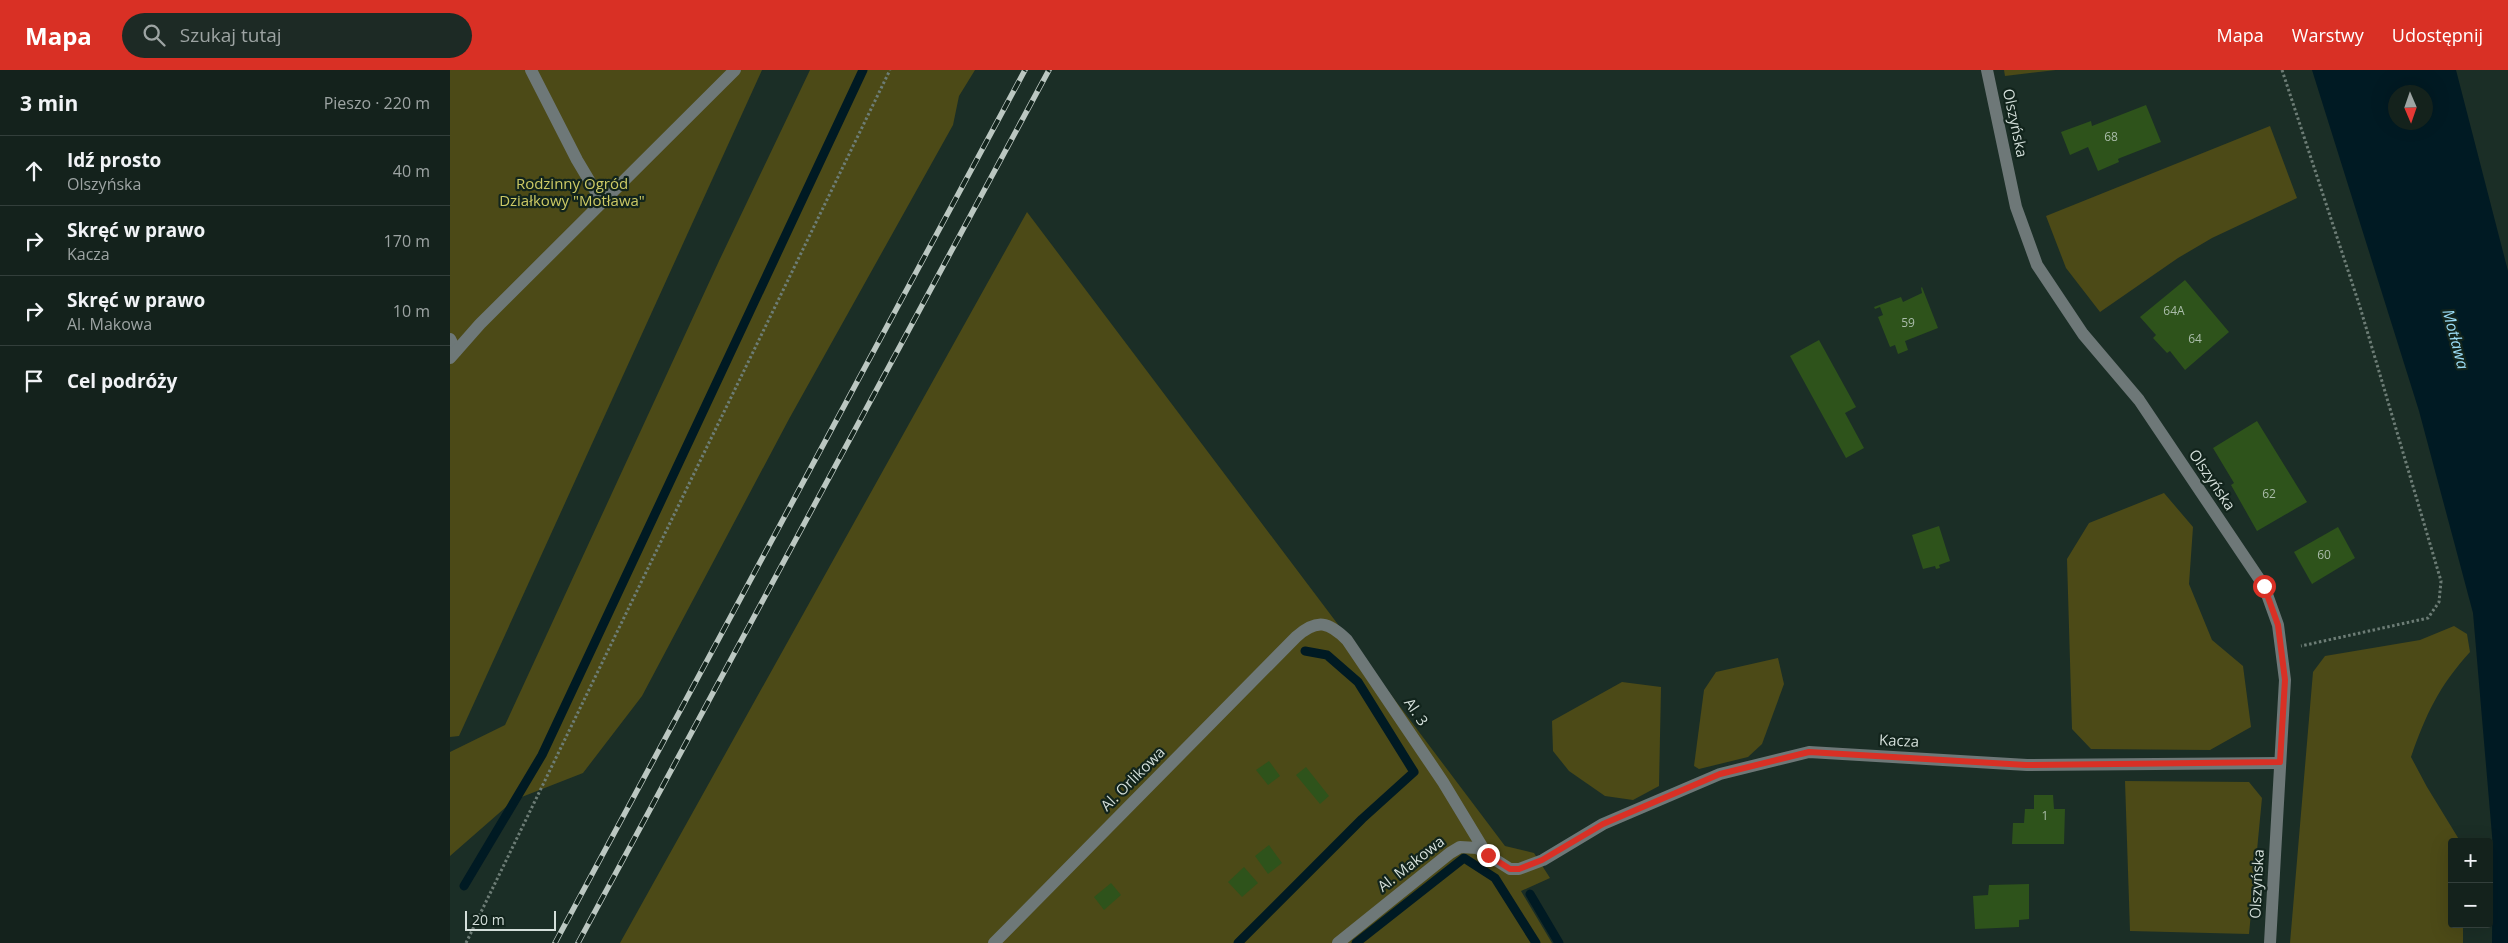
<!DOCTYPE html>
<html lang="pl">
<head>
<meta charset="utf-8">
<style>
  :root { --surface:#14221c; --page:#1d2a25; --text:#f1f3f6; --muted:#9da4a3; --line:#333f3b; --accent:#d93025 }
  body { margin:0; font-family:"Open Sans",sans-serif; background:var(--page); color:var(--text) }
  .controls { position:absolute; right:15px; bottom:15px; display:grid; overflow:hidden; border-radius:5px; box-shadow:0 5px 20px #0002 }
  .controls button { width:45px; height:45px; display:grid; place-items:center; padding:0; border:0; border-bottom:1px solid var(--line); background:var(--surface); color:var(--text); font:25px sans-serif }
  .compass { position:absolute; left:1938px; top:15px; width:45px; height:45px; border-radius:50%; background:var(--surface); box-shadow:0 5px 20px #0002; rotate:178deg }
  .scale { position:absolute; left:15px; bottom:12px; width:91px; box-sizing:border-box; padding-left:5px; border:2px solid #d4dfda; border-top:0; font-size:14px; line-height:18px; white-space:nowrap; color:#d4dfda; -webkit-text-stroke:4px #12241c; paint-order:stroke }
  .stop { position:absolute; width:15px; height:15px; margin:-11px; border:4px solid #d93025; border-radius:50%; background:#fff }
  .stop.end { background:#d93025; border-color:#fff; box-shadow:0 1px 5px #0008 }
  .list { margin:0; padding:0; list-style:none }
  h2 { display:flex; justify-content:space-between; align-items:center; height:65px; margin:0; padding:0 20px; font-size:21px }
  h2 small { font-size:16px; font-weight:400; color:var(--muted) }
  .list li { display:grid; grid-template-columns:32px 1fr auto; gap:15px; align-items:center; box-sizing:border-box; height:70px; padding:0 20px; border-top:1px solid var(--line) }
  .list b { display:block; font-size:19px; white-space:nowrap }
  .list p { margin:0; font-size:16px; white-space:nowrap; color:var(--muted) }
  .list em { font-size:16px; font-style:normal; color:var(--muted) }
  .icon { flex:none; width:28px; height:28px; fill:none; stroke:currentColor; stroke-width:2; stroke-linecap:round; stroke-linejoin:round }
  .map { position:relative; flex:none; width:2058px; height:873px; overflow:hidden }
  header { display:flex; align-items:center; gap:30px; box-sizing:border-box; height:70px; padding:0 25px; background:var(--accent); color:#fff }
  header strong { font-size:24px }
  nav { display:flex; gap:28px; margin-inline-start:auto; font-size:18px }
  .search { width:350px; height:45px; background:var(--page); display:flex; align-items:center; gap:12px; box-sizing:border-box; padding:0 18px; border-radius:28px; color:var(--muted); font-size:19px }
  main { display:flex }
  aside { flex:1; background:var(--surface) }
  .map>svg:first-child { display:block }
</style>
</head>
<body>
<header>
<strong>Mapa</strong>
<div class="search"><svg class="icon" aria-label="search" viewBox="0 0 24 24"><circle cx="10" cy="10" r="6"/><path d="M15 15l6 6"/></svg>Szukaj tutaj</div>
<nav><a>Mapa</a><a>Warstwy</a><a>Udostępnij</a></nav>
</header>
<main>
<aside>
<h2>3 min<small>Pieszo · 220 m</small></h2>
<ul class="list">
<li><svg class="icon" aria-label="ahead" viewBox="0 0 24 24"><path d="M12 20V5M6 11l6-6 6 6"/></svg><div><b>Idź prosto</b><p>Olszyńska</p></div><em>40 m</em></li>
<li><svg class="icon" aria-label="right" viewBox="0 0 24 24"><path d="M7 20v-9h11M14 6l5 5-5 5"/></svg><div><b>Skręć w prawo</b><p>Kacza</p></div><em>170 m</em></li>
<li><svg class="icon" aria-label="right" viewBox="0 0 24 24"><path d="M7 20v-9h11M14 6l5 5-5 5"/></svg><div><b>Skręć w prawo</b><p>Al. Makowa</p></div><em>10 m</em></li>
<li><svg class="icon" aria-label="arrive" viewBox="0 0 24 24"><path d="M6 21V4h12l-3 4 3 4H6"/></svg><div><b>Cel podróży</b></div></li>
</ul>
</aside>
<div class="map">
<svg width="2058" height="873" viewBox="0 0 2058 873">
  <rect width="100%" height="100%" fill="#1b2e26"/>
  <!-- green -->
  <g fill="#4c4a17">
    <polygon points="0,0 312,0 9,666 0,667"/>
    <polygon points="360,0 525,0 509,26 503,55 339,349 192,626 133,703 64,730 0,786 0,682 55,655 269,191"/>
    <polygon points="1554,0 1606,0 1555,6"/>
    <polygon points="1820,56 1847,128 1762,168 1728,188 1650,242 1616,198 1596,146"/>
    <polygon points="577,142 1055,776 1084,783 1100,808 1071,821 1102,873 170,873"/>
    <polygon points="1714,423 1743,457 1739,514 1762,570 1793,596 1801,657 1760,680 1641,679 1622,659 1617,489 1639,453"/>
    <path d="M2004,556L2017,564L2020,582C1989,616 1976,644 1961,687L1977,717L2010,771L2002,772V854H2013V873H1840L1863,602L1875,586L1970,570Z"/>
    <polygon points="1328,588 1334,614 1312,674 1298,687 1249,699 1244,696 1254,620 1266,602"/>
    <polygon points="1172,612 1211,617 1209,716 1183,730 1155,726 1119,701 1103,681 1102,651"/>
    <polygon points="1675,711 1799,712 1812,728 1799,864 1680,861"/>
  </g>
  <!-- water -->
  <path fill="#001a23" fill-rule="evenodd" d="M1862,0H2006L2058,201V873H2042L2043,777L2023,543L1969,341ZM1946,22H1976V52H1946Z"/>
  <g fill="none" stroke-linecap="round" stroke-linejoin="round">
    <!-- stream -->
    <g stroke="#001a23" stroke-width="9">
      <polyline points="14,816 92,685 413,0"/>
      <polyline points="1080,824 1109,873"/>
      <polyline points="788,873 912,749 964,702 908,612 877,585 855,581"/>
      <polyline points="906,873 1014,788 1045,808 1086,873"/>
    </g>
  </g>
  <!-- building -->
  <g fill="#2e531b">
    <polygon points="1696,35 1711,72 1670,88 1668,89 1669,92 1648,101 1638,77 1620,85 1611,62 1641,51 1642,56"/>
    <polygon points="1735,210 1779,262 1735,300 1720,281 1717,283 1703,268 1706,265 1690,247"/>
    <polygon points="1472,217 1488,258 1455,271 1458,280 1448,284 1445,275 1440,277 1428,247 1433,245 1430,237 1425,239 1424,237 1451,227 1453,232 1472,223 1471,218"/>
    <polygon points="1369,270 1406,337 1395,343 1414,378 1396,388 1340,286"/>
    <polygon points="1807,351 1857,432 1807,461 1781,415 1784,413 1763,378"/>
    <polygon points="1489,456 1500,491 1489,495 1490,498 1486,499 1485,496 1473,499 1462,465"/>
    <polygon points="1888,457 1905,488 1862,514 1844,482"/>
    <polygon points="819,691 830,706 818,715 806,700"/>
    <polygon points="856,697 879,726 870,734 846,705"/>
    <polygon points="1584,725 1603,725 1604,739 1615,739 1614,774 1562,774 1563,753 1574,753 1575,739 1584,739"/>
    <polygon points="819,775 832,793 818,804 805,786"/>
    <polygon points="794,797 808,813 792,827 778,812"/>
    <polygon points="661,813 671,825 654,840 644,827"/>
    <polygon points="1579,814 1579,849 1569,850 1569,857 1525,859 1523,826 1538,825 1539,815"/>
  </g>
  <g fill="none" stroke-linecap="round" stroke-linejoin="round">
    <!-- path -->
    <g stroke="#6d7d76" stroke-width="3" stroke-dasharray="2.5 2.5" stroke-linecap="butt">
      <polyline points="1832,0 1910,237 1991,511 1989,532 1978,548 1851,576"/>
      <polyline points="16,873 440,0"/>
    </g>
    <!-- minor -->
    <g stroke="#6e7878" stroke-width="12">
      <polyline points="81,0 127,90 152,132"/>
      <polyline points="1537,0 1566,137 1587,195 1633,264 1689,330 1814,516 1828,555 1835,610 1820,873"/>
      <polyline points="0,269 6,281"/>
      <polyline points="0,288 30,254 285,0"/>
      <path d="M544,873L846,567C867,548 879,552 897,570L993,712L1036,783"/>
      <polyline points="888,873 1000,783 1010,777 1027,778 1060,799 1069,799 1093,790 1153,754 1270,704 1359,682 1577,695 1830,693"/>
    </g>
    <!-- rail casing -->
    <g stroke="#bbc7c1" stroke-width="5.5">
      <g id="rail">
        <polyline points="105,873 575,0"/>
        <polyline points="128,873 599,0"/>
      </g>
    </g>
    <!-- rail -->
    <use href="#rail" stroke="#12241c" stroke-width="4" stroke-dasharray="11" stroke-linecap="butt"/>
  </g>
  <g fill="none" stroke-linecap="round" stroke-linejoin="round">
    <!-- route -->
    <polyline stroke="#d93025" stroke-width="6" points="1038,785 1060,799 1069,799 1092,790 1153,754 1270,704 1359,682 1576,695 1830,692 1835,610 1828,555 1814,516"/>
  </g>
  <g text-anchor="middle" stroke-width="4.5" stroke-linejoin="round" paint-order="stroke">
    <!-- number labels -->
    <g font-size="12" fill="#aabcaa">
      <text x="1661" y="71">68</text>
      <text x="1724" y="245">64A</text>
      <text x="1458" y="257">59</text>
      <text x="1745" y="273">64</text>
      <text x="1819" y="428">62</text>
      <text x="1874" y="489">60</text>
      <text x="1595" y="750">1</text>
    </g>
    <!-- street labels -->
    <g font-size="15" fill="#d4dfda" stroke="#12241c">
      <text transform="translate(1565 53) rotate(78)" y="5">Olszyńska</text>
      <text transform="translate(1762 410) rotate(56)" y="5">Olszyńska</text>
      <text transform="translate(966 642) rotate(56)" y="5">Al. 3</text>
      <text transform="translate(1449 671) rotate(3)" y="5">Kacza</text>
      <text transform="translate(683 709) rotate(-45)" y="5">Al. Orlikowa</text>
      <text transform="translate(961 794) rotate(-38)" y="5">Al. Makowa</text>
      <text transform="translate(1807 814) rotate(-87)" y="5">Olszyńska</text>
    </g>
    <!-- park labels -->
    <g font-size="15" fill="#cdca65" stroke="#12241c">
      <text x="122" y="119">Rodzinny Ogród<tspan x="122" dy="17">Działkowy "Motława"</tspan></text>
    </g>
    <!-- water labels -->
    <g font-size="16" font-style="italic" fill="#9adbf4" stroke="#12241c">
      <text transform="translate(2006 269) rotate(75)" y="6">Motława</text>
    </g>
  </g>
</svg>
<div class="controls">
<button>+</button>
<button>−</button>
</div>
<svg class="compass" viewBox="-18 -18 36 36"><path d="M0-13l5 13h-10z" fill="#e53935"/><path d="M0 13l5-13h-10z" fill="#9da4a3"/></svg>
<div class="scale">20 m</div>
<div class="stop" style="left:1814px;top:516px"></div>
<div class="stop end" style="left:1038px;top:785px"></div>
</div>
</main>
</body>
</html>
